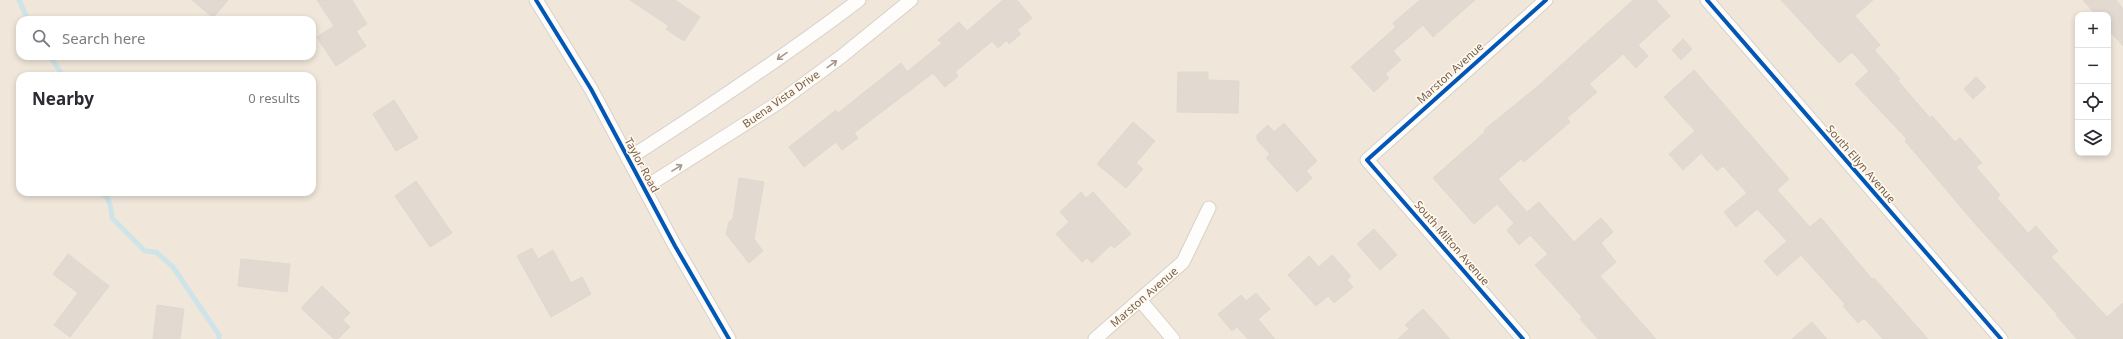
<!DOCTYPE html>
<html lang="en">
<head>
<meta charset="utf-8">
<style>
  :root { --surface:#fff; --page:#f7f7f7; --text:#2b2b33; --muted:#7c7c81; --line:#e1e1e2 }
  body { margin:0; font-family:"Noto Sans",sans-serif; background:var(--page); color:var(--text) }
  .controls { position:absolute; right:12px; top:12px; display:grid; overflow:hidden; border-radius:8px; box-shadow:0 2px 6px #0003 }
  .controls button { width:36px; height:36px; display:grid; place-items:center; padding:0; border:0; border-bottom:1px solid var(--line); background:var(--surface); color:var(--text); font:20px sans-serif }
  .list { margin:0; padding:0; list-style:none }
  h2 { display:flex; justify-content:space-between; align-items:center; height:52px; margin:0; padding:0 16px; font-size:17px }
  h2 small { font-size:13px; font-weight:400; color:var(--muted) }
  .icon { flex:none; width:22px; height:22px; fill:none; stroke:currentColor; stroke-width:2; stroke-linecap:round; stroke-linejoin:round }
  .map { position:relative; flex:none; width:2123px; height:339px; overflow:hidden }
  .search { position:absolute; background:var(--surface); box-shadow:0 2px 6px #0003; left:16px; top:16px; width:300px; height:44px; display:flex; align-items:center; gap:10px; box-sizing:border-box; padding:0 14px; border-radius:12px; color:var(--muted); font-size:15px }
  .panel { position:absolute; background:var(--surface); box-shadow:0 2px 6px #0003; left:16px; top:72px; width:300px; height:124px; border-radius:12px }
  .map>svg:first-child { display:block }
</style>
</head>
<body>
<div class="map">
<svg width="2123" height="339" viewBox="0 0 2123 339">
  <rect width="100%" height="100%" fill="#f7f4ec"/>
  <!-- residential -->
  <path fill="#f0e7da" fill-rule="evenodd" d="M0,0H2123V339H0ZM2078,15H2108V153H2078ZM20,20H312V56H20ZM20,76H312V192H20Z"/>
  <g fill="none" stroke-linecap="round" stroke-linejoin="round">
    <!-- stream -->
    <g stroke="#cee4e8" stroke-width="5">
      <polyline points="19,0 28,20"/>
      <polyline points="50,56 63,76"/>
      <polyline points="101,192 108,199 111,209 112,218 145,251 156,252 173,267 219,335 219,339"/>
    </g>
  </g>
  <!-- building -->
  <g fill="#e2dad1" stroke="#e0d8ce">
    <polygon points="192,0 228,0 213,18"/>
    <polygon points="317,0 352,0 367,24 356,31 366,46 336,66 317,37 334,26"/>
    <polygon points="630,0 675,0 700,17 684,41 666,29 669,26"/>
    <polygon points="1003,0 1017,0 1032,18 1017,30 1021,34 1009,44 1007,40 998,48 992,41 955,72 958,76 945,87 933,73 854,133 858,138 842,150 836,142 804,167 789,147 836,110 838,113 901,63 907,72 942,43 938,40 959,22 967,31"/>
    <polygon points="1420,0 1475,0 1433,37 1423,25 1393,51 1401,60 1385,74 1389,78 1374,92 1351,67 1396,27 1393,23"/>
    <polygon points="1633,0 1656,0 1670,16 1638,45 1648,56 1636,68 1623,54 1589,84 1597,92 1567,118 1570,122 1524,162 1521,159 1498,179 1527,212 1539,202 1574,242 1601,218 1613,232 1601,243 1616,262 1600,276 1656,339 1598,339 1580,319 1582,317 1535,265 1548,254 1530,235 1519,245 1507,230 1514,223 1497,204 1474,224 1433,178 1485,132 1484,130 1538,86"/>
    <polygon points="1781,0 1873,0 1855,16 1880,45 1874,50 1900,79 1898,81 1930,118 1932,116 1955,142 1960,138 1982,163 1976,167 2000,195 1997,198 2028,233 2036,226 2058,251 2051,257 2107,317 2123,303 2123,339 2077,339 2056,315 2057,314 1977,226 1905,141 1907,139 1855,84 1869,71 1852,52 1839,63"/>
    <polygon points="2083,0 2116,0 2123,9 2123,46 2108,29 2108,15 2096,15"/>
    <polygon points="1683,39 1692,49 1681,60 1672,50"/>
    <polygon points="1694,70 1789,179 1777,190 1810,227 1821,218 1872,279 1874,278 1928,339 1883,339 1864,318 1858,323 1843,306 1845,304 1801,255 1777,276 1764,261 1787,241 1757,209 1736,227 1724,212 1747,193 1723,166 1717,171 1701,153 1683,170 1669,154 1695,131 1664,97"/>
    <polygon points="1178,72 1208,72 1208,80 1239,81 1238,113 1177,112"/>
    <polygon points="1976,77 1986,87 1973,99 1964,89"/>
    <polygon points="394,100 418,138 396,151 373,114"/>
    <polygon points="1133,122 1155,141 1136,163 1143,169 1126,188 1097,164"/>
    <polygon points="1284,123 1317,161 1306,171 1312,178 1297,192 1266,158 1270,154 1257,140 1257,135 1268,125 1274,132"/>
    <polygon points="739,178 764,182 754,239 763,251 749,263 726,234 729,222 733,219"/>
    <polygon points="416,181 452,233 430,247 395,196"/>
    <polygon points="1081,192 1086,198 1093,192 1131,234 1114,248 1111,245 1092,263 1087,258 1082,262 1056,234 1069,222 1060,212"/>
    <polygon points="1374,229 1397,255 1380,270 1357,244"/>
    <polygon points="532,248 538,259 553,250 571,283 582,277 591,294 551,317 517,256"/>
    <polygon points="68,254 109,286 70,337 54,325 78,293 53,274"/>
    <polygon points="1332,255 1351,276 1347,280 1353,287 1334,303 1328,296 1316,306 1288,275 1309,256 1319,267"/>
    <polygon points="241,259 290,264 287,292 238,286"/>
    <polygon points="322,286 350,313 343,320 350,327 338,339 334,339 301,308"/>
    <polygon points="1256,293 1270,309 1258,319 1275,339 1248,339 1237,327 1232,331 1218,314 1241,295 1246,301"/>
    <polygon points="157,305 184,309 180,339 153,339"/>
    <polygon points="1423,309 1450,339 1398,339 1409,329 1405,325"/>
    <polygon points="1812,322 1827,339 1792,339"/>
  </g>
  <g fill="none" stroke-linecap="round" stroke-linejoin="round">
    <!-- minor casing -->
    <g stroke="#d7d1ca" stroke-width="15">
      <g id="minor">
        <polyline points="536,0 591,89 675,246 729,339"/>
        <polyline points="1707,0 2001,339"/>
        <path d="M628,159C707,108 784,57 859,0"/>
        <polyline points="644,188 781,101 842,56 911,0"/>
        <polyline points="1140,300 1173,339"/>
        <polyline points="1095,339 1183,262 1209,208"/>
        <polyline points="1523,339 1367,160 1546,0"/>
      </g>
    </g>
    <!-- minor -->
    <use href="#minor" stroke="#fefdfc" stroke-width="13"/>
    <!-- cycleway casing -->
    <g stroke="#fff9ee" stroke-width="6">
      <g id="cycleway">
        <polyline points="536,0 591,89 675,246 729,339"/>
        <polyline points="1707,0 2001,339"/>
        <polyline points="1523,339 1367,160 1546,0"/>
      </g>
    </g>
    <!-- cycleway -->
    <use href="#cycleway" stroke="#0057b8" stroke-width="4"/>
  </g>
  <!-- one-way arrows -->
  <defs><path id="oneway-shaft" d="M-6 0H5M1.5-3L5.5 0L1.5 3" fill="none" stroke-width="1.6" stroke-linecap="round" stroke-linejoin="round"/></defs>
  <g stroke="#a6968a">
    <use href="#oneway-shaft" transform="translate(782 56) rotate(145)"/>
    <use href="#oneway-shaft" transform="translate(832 64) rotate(-36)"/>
    <use href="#oneway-shaft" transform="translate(677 168) rotate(-32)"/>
  </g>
  <g text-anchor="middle" stroke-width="3" stroke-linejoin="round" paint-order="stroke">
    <!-- street labels -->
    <g font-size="11" fill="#765e4c" stroke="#fff9ee">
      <text transform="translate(1450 73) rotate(-42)" y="4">Marston Avenue</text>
      <text transform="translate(781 99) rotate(-35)" y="4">Buena Vista Drive</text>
      <text transform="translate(1861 164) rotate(49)" y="4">South Ellyn Avenue</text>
      <text transform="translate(642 165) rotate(62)" y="4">Taylor Road</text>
      <text transform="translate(1452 243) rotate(49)" y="4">South Milton Avenue</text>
      <text transform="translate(1144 297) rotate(-41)" y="4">Marston Avenue</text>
    </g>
  </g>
</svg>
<div class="controls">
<button>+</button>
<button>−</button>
<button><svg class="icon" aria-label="locate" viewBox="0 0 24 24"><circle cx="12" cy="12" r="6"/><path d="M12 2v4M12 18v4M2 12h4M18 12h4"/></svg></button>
<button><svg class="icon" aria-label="layers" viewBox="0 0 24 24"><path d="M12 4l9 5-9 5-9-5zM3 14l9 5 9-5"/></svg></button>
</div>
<div class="search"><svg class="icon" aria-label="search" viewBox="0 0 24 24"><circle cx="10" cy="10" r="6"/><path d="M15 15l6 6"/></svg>Search here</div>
<section class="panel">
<h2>Nearby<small>0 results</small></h2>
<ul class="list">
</ul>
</section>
</div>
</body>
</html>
